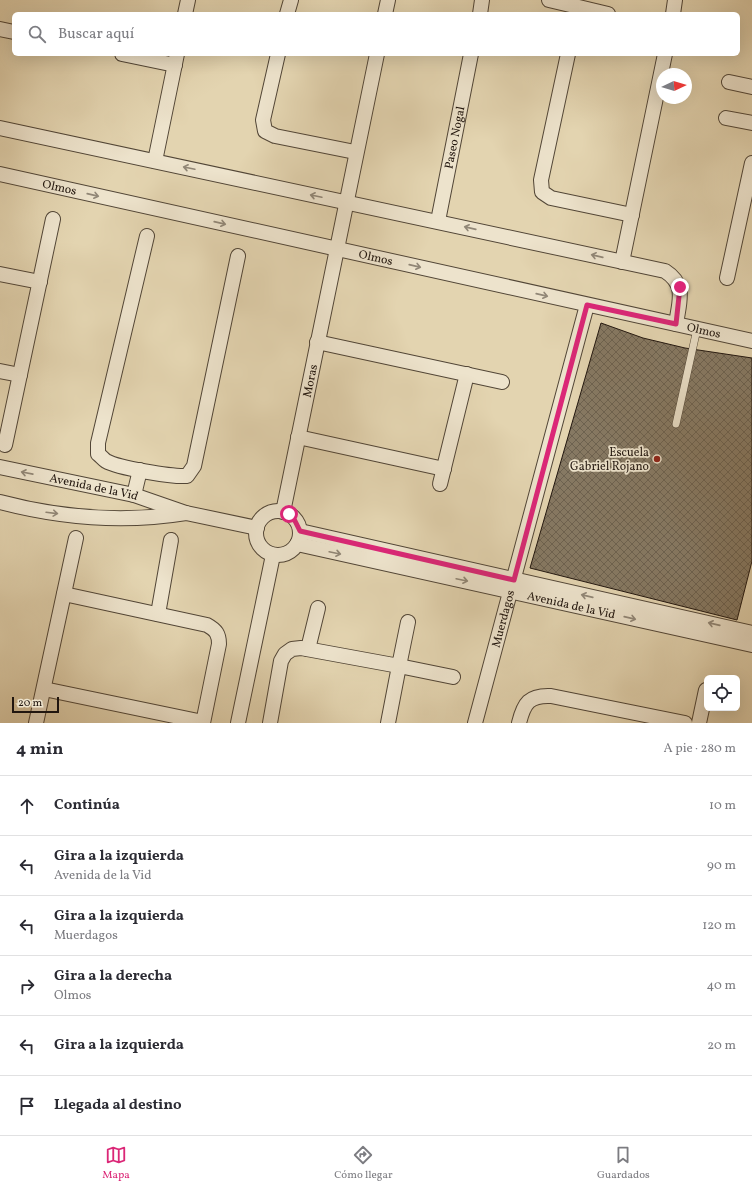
<!DOCTYPE html>
<html lang="es">
<head>
<meta charset="utf-8">
<style>
  :root { --surface:#fff; --page:#f7f7f7; --text:#2b2b33; --muted:#7c7c81; --line:#e1e1e2; --accent:#db2777 }
  body { margin:0; font-family:Vollkorn,serif; background:var(--page); color:var(--text) }
  .controls { position:absolute; right:12px; bottom:12px; display:grid; overflow:hidden; border-radius:6px; box-shadow:0 4px 16px #0002 }
  .controls button { width:36px; height:36px; display:grid; place-items:center; padding:0; border:0; border-bottom:1px solid var(--line); background:var(--surface); color:var(--text); font:20px sans-serif }
  .compass { position:absolute; left:656px; top:68px; width:36px; height:36px; border-radius:50%; background:var(--surface); box-shadow:0 4px 16px #0002; rotate:86deg }
  .scale { position:absolute; left:12px; bottom:10px; width:47px; box-sizing:border-box; padding-left:4px; border:2px solid #21160f; border-top:0; font-size:11px; line-height:14px; white-space:nowrap; color:#21160f; -webkit-text-stroke:3px #ede3cc; paint-order:stroke }
  .stop { position:absolute; width:12px; height:12px; margin:-9px; border:3px solid #db2777; border-radius:50%; background:#fff }
  .stop.end { background:#db2777; border-color:#fff; box-shadow:0 1px 4px #0008 }
  .list { margin:0; padding:0; list-style:none }
  h2 { display:flex; justify-content:space-between; align-items:center; height:52px; margin:0; padding:0 16px; font-size:17px }
  h2 small { font-size:13px; font-weight:400; color:var(--muted) }
  .list li { display:grid; grid-template-columns:26px 1fr auto; gap:12px; align-items:center; box-sizing:border-box; height:60px; padding:0 16px; border-top:1px solid var(--line) }
  .list b { display:block; font-size:15px; white-space:nowrap }
  .list p { margin:0; font-size:13px; white-space:nowrap; color:var(--muted) }
  .list em { font-size:13px; font-style:normal; color:var(--muted) }
  .icon { flex:none; width:22px; height:22px; fill:none; stroke:currentColor; stroke-width:2; stroke-linecap:round; stroke-linejoin:round }
  .map { position:relative; flex:none; width:752px; height:723px; overflow:hidden }
  .search { position:absolute; background:var(--surface); box-shadow:0 4px 16px #0002; left:12px; right:12px; top:12px; height:44px; display:flex; align-items:center; gap:10px; box-sizing:border-box; padding:0 14px; border-radius:6px; color:var(--muted); font-size:15px }
  .sheet { height:412px; background:var(--surface) }
  nav { display:flex; justify-content:space-around; align-items:center; box-sizing:border-box; height:56px; border-top:1px solid var(--line); background:var(--surface); font-size:11px; color:var(--muted) }
  nav a { display:grid; justify-items:center; gap:2px }
  nav .on { color:var(--accent) }
  .map>svg:first-child { display:block }
</style>
</head>
<body>
<div class="map">
<svg width="752" height="723" viewBox="0 0 752 723">
  <defs>
    <pattern id="building-cross-hatch" width="8" height="8" patternUnits="userSpaceOnUse"><rect width="8" height="8" fill="#867963"/><path d="M0 0l8 8M0 8l8-8" fill="none" stroke="#6d6250"/></pattern>
  </defs>
  <rect width="100%" height="100%" fill="#e3d4b0"/>
  <filter id="stains"><feTurbulence type="fractalNoise" baseFrequency=".005" numOctaves="4"/><feColorMatrix values="0 0 0 0 .2 0 0 0 0 .09 0 0 0 0 .02 0 0 0 .5 -.17"/></filter>
  <radialGradient id="worn" r=".72"><stop offset=".6" stop-color="#630" stop-opacity="0"/><stop offset="1" stop-color="#630" stop-opacity=".3"/></radialGradient>
  <!-- building -->
  <polygon fill="url(#building-cross-hatch)" stroke="#21160f" points="601,323 643,338 685,348 752,358 752,561 737,620 530,568"/>
  <g fill="none" stroke-linecap="round" stroke-linejoin="round">
    <!-- service casing -->
    <g stroke="#524637" stroke-width="8">
      <polyline id="service" points="676,424 697,329"/>
    </g>
    <!-- minor casing -->
    <g stroke="#524637" stroke-width="16">
      <g id="minor">
        <polyline points="549,0 608,14"/>
        <polyline points="185,14 188,0"/>
        <polyline points="287,14 291,0"/>
        <polyline points="385,14 388,0"/>
        <polyline points="480,14 482,0"/>
        <polyline points="673,14 675,0"/>
        <polyline points="0,29 14,32"/>
        <polyline points="122,54 175,65"/>
        <polyline points="278,54 263,120 265,131 275,136 355,152"/>
        <polyline points="568,54 541,180 542,192 551,198 632,215"/>
        <polyline points="729,82 752,87"/>
        <polyline points="726,118 752,123"/>
        <path d="M0,128L665,271C687,285 679,302 676,324"/>
        <polyline points="155,161 177,54"/>
        <path id="s1" d="M0,174L752,341"/>
        <path id="s2" d="M438,221L471,54"/>
        <path d="M147,236L98,443V454C101,456 103,459 106,461C118,468 172,477 187,476L194,466L238,256"/>
        <polyline points="622,262 665,54"/>
        <polyline points="0,274 40,282"/>
        <polyline points="727,278 752,163"/>
        <polyline points="317,342 502,382"/>
        <polyline points="0,371 20,375"/>
        <polyline points="298,437 444,469"/>
        <polyline points="5,445 53,219"/>
        <path id="s3" d="M0,467L134,495L186,513L257,528"/>
        <polyline points="440,484 467,374"/>
        <polyline points="134,495 140,470"/>
        <path d="M0,502C61,518 124,523 186,513"/>
        <circle cx="278" cy="533" r="22"/>
        <path id="s4" d="M283,512L377,54"/>
        <polyline points="300,531 752,633"/>
        <path id="s5" d="M297,544L752,645"/>
        <path d="M64,594L207,625C216,630 219,634 219,644L203,723"/>
        <polyline points="158,614 171,540"/>
        <polyline points="308,649 318,608"/>
        <polyline points="44,689 203,722"/>
        <polyline points="36,723 76,538"/>
        <polyline points="238,723 273,555"/>
        <polyline points="270,723 281,661 285,654 292,649 301,648 399,666 408,622"/>
        <polyline points="388,723 399,666 453,677"/>
        <path id="s6" d="M475,723L587,305"/>
        <path d="M519,723C524,703 529,695 551,696L685,723"/>
        <polyline points="699,723 706,690"/>
      </g>
    </g>
    <!-- service -->
    <use href="#service" stroke="#ede3cc" stroke-width="7"/>
    <!-- minor -->
    <use href="#minor" stroke="#ede3cc" stroke-width="14"/>
  </g>
  <!-- one-way arrows -->
  <defs><path id="oneway-shaft" d="M-6 0H5M1.5-3L5.5 0L1.5 3" fill="none" stroke-width="1.6" stroke-linecap="round" stroke-linejoin="round"/></defs>
  <g stroke="#918777">
    <use href="#oneway-shaft" transform="translate(189 168) rotate(-168)"/>
    <use href="#oneway-shaft" transform="translate(93 195) rotate(13)"/>
    <use href="#oneway-shaft" transform="translate(316 196) rotate(-168)"/>
    <use href="#oneway-shaft" transform="translate(220 223) rotate(13)"/>
    <use href="#oneway-shaft" transform="translate(470 228) rotate(-167)"/>
    <use href="#oneway-shaft" transform="translate(597 256) rotate(-167)"/>
    <use href="#oneway-shaft" transform="translate(415 266) rotate(13)"/>
    <use href="#oneway-shaft" transform="translate(542 295) rotate(13)"/>
    <use href="#oneway-shaft" transform="translate(27 473) rotate(-169)"/>
    <use href="#oneway-shaft" transform="translate(52 513) rotate(7)"/>
    <use href="#oneway-shaft" transform="translate(335 553) rotate(12)"/>
    <use href="#oneway-shaft" transform="translate(462 580) rotate(12)"/>
    <use href="#oneway-shaft" transform="translate(587 596) rotate(-167)"/>
    <use href="#oneway-shaft" transform="translate(630 618) rotate(13)"/>
    <use href="#oneway-shaft" transform="translate(714 624) rotate(-167)"/>
  </g>
  <g fill="none" stroke-linecap="round" stroke-linejoin="round">
    <!-- route -->
    <polyline stroke="#db2777" stroke-width="5" points="289,514 294,519 300,531 514,580 587,305 676,324 680,287"/>
  </g>
  <!-- markers -->
  <circle fill="#8f2418" stroke="#ede3cc" stroke-width="1.5" cx="657" cy="459" r="4"/>
  <g text-anchor="middle" stroke-width="3.5" stroke-linejoin="round" paint-order="stroke">
    <!-- street labels -->
    <g font-size="12" fill="#21160f" stroke="#ede3cc">
      <text dy="4" stroke="none"><textPath href="#s2" startOffset="85">Paseo Nogal</textPath></text>
      <text dy="4" stroke="none"><textPath href="#s1" startOffset="61">Olmos</textPath></text>
      <text dy="4" stroke="none"><textPath href="#s1" startOffset="385">Olmos</textPath></text>
      <text dy="4" stroke="none"><textPath href="#s1" startOffset="721">Olmos</textPath></text>
      <text dy="4" stroke="none"><textPath href="#s4" startOffset="134">Moras</textPath></text>
      <text dy="4" stroke="none"><textPath href="#s3" startOffset="96">Avenida de la Vid</textPath></text>
      <text dy="4" stroke="none"><textPath href="#s5" startOffset="281">Avenida de la Vid</textPath></text>
      <text dy="4" stroke="none"><textPath href="#s6" startOffset="108">Muerdagos</textPath></text>
    </g>
    <!-- poi labels -->
    <g font-size="12" fill="#21160f" stroke="#ede3cc" text-anchor="end">
      <text x="649" y="456">Escuela<tspan x="649" dy="14">Gabriel Rojano</tspan></text>
    </g>
  </g>
  <rect width="100%" height="100%" filter="url(#stains)"/>
  <rect width="100%" height="100%" fill="url(#worn)"/>
</svg>
<div class="controls">
<button><svg class="icon" aria-label="locate" viewBox="0 0 24 24"><circle cx="12" cy="12" r="6"/><path d="M12 2v4M12 18v4M2 12h4M18 12h4"/></svg></button>
</div>
<svg class="compass" viewBox="-18 -18 36 36"><path d="M0-13l5 13h-10z" fill="#e53935"/><path d="M0 13l5-13h-10z" fill="#7c7c81"/></svg>
<div class="scale">20 m</div>
<div class="stop" style="left:289px;top:514px"></div>
<div class="stop end" style="left:680px;top:287px"></div>
<div class="search"><svg class="icon" aria-label="search" viewBox="0 0 24 24"><circle cx="10" cy="10" r="6"/><path d="M15 15l6 6"/></svg>Buscar aquí</div>
</div>
<section class="sheet">
<h2>4 min<small>A pie · 280 m</small></h2>
<ul class="list">
<li><svg class="icon" aria-label="ahead" viewBox="0 0 24 24"><path d="M12 20V5M6 11l6-6 6 6"/></svg><div><b>Continúa</b></div><em>10 m</em></li>
<li><svg class="icon" aria-label="left" viewBox="0 0 24 24"><path d="M17 20v-9H6M10 6l-5 5 5 5"/></svg><div><b>Gira a la izquierda</b><p>Avenida de la Vid</p></div><em>90 m</em></li>
<li><svg class="icon" aria-label="left" viewBox="0 0 24 24"><path d="M17 20v-9H6M10 6l-5 5 5 5"/></svg><div><b>Gira a la izquierda</b><p>Muerdagos</p></div><em>120 m</em></li>
<li><svg class="icon" aria-label="right" viewBox="0 0 24 24"><path d="M7 20v-9h11M14 6l5 5-5 5"/></svg><div><b>Gira a la derecha</b><p>Olmos</p></div><em>40 m</em></li>
<li><svg class="icon" aria-label="left" viewBox="0 0 24 24"><path d="M17 20v-9H6M10 6l-5 5 5 5"/></svg><div><b>Gira a la izquierda</b></div><em>20 m</em></li>
<li><svg class="icon" aria-label="arrive" viewBox="0 0 24 24"><path d="M6 21V4h12l-3 4 3 4H6"/></svg><div><b>Llegada al destino</b></div></li>
</ul>
</section>
<nav>
<a class="on"><svg class="icon" aria-label="map" viewBox="0 0 24 24"><path d="M3 6l6-2 6 2 6-2v14l-6 2-6-2-6 2zM9 4v14M15 6v14"/></svg>Mapa</a>
<a><svg class="icon" aria-label="directions" viewBox="0 0 24 24"><path d="M12 3l9 9-9 9-9-9zM9 14v-3h6M13 9l2 2-2 2"/></svg>Cómo llegar</a>
<a><svg class="icon" aria-label="saved" viewBox="0 0 24 24"><path d="M7 4h10v16l-5-4-5 4z"/></svg>Guardados</a>
</nav>
</body>
</html>
